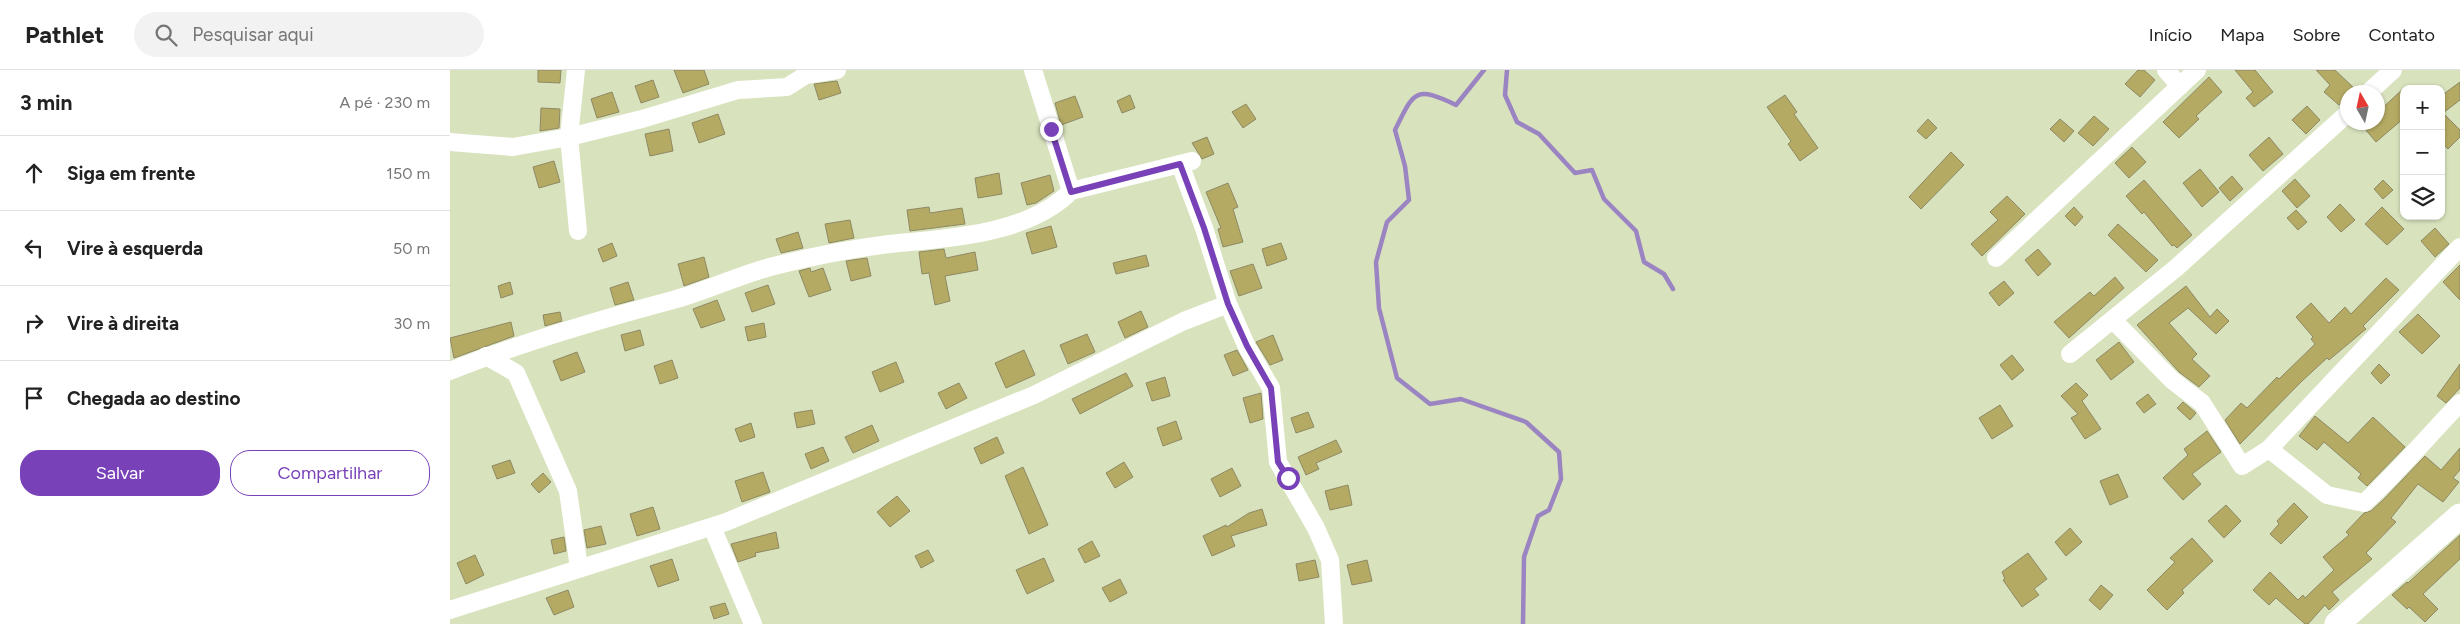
<!DOCTYPE html>
<html lang="pt">
<head>
<meta charset="utf-8">
<style>
  :root { --surface:#fff; --page:#f2f2f2; --text:#222; --muted:#767676; --line:#e0e0e0; --accent:#7841b8 }
  body { margin:0; font-family:Figtree,sans-serif; background:var(--page); color:var(--text) }
  .controls { position:absolute; right:15px; top:15px; display:grid; overflow:hidden; border-radius:10px; box-shadow:0 1px 4px #0004 }
  .controls button { width:45px; height:45px; display:grid; place-items:center; padding:0; border:0; border-bottom:1px solid var(--line); background:var(--surface); color:var(--text); font:25px sans-serif }
  .compass { position:absolute; left:1890px; top:15px; width:45px; height:45px; border-radius:50%; background:var(--surface); box-shadow:0 1px 4px #0004; rotate:351deg }
  .stop { position:absolute; width:15px; height:15px; margin:-11px; border:4px solid #7841b8; border-radius:50%; background:#fff }
  .stop.end { background:#7841b8; border-color:#fff; box-shadow:0 1px 5px #0008 }
  .list { margin:0; padding:0; list-style:none }
  h2 { display:flex; justify-content:space-between; align-items:center; height:65px; margin:0; padding:0 20px; font-size:21px }
  h2 small { font-size:16px; font-weight:400; color:var(--muted) }
  .list li { display:grid; grid-template-columns:32px 1fr auto; gap:15px; align-items:center; box-sizing:border-box; height:75px; padding:0 20px; border-top:1px solid var(--line) }
  .list b { display:block; font-size:19px; white-space:nowrap }
  .list em { font-size:16px; font-style:normal; color:var(--muted) }
  .actions { display:flex; gap:10px; padding:15px 20px }
  .actions a { flex:1; padding:11px 0; border:1px solid var(--accent); border-radius:20px; text-align:center; font-size:18px; color:var(--accent) }
  .actions .main { background:var(--accent); color:#fff }
  .icon { flex:none; width:28px; height:28px; fill:none; stroke:currentColor; stroke-width:2; stroke-linecap:round; stroke-linejoin:round }
  .map { position:relative; flex:none; width:2010px; height:554px; overflow:hidden }
  header { display:flex; align-items:center; gap:30px; box-sizing:border-box; height:70px; padding:0 25px; background:var(--surface); border-bottom:1px solid var(--line) }
  header strong { font-size:24px }
  nav { display:flex; gap:28px; margin-inline-start:auto; font-size:18px }
  .search { width:350px; height:45px; background:var(--page); display:flex; align-items:center; gap:12px; box-sizing:border-box; padding:0 18px; border-radius:28px; color:var(--muted); font-size:19px }
  main { display:flex }
  aside { flex:1; background:var(--surface) }
  .map>svg:first-child { display:block }
</style>
</head>
<body>
<header>
<strong>Pathlet</strong>
<div class="search"><svg class="icon" aria-label="search" viewBox="0 0 24 24"><circle cx="10" cy="10" r="6"/><path d="M15 15l6 6"/></svg>Pesquisar aqui</div>
<nav><a>Início</a><a>Mapa</a><a>Sobre</a><a>Contato</a></nav>
</header>
<main>
<aside>
<h2>3 min<small>A pé · 230 m</small></h2>
<ul class="list">
<li><svg class="icon" aria-label="ahead" viewBox="0 0 24 24"><path d="M12 20V5M6 11l6-6 6 6"/></svg><div><b>Siga em frente</b></div><em>150 m</em></li>
<li><svg class="icon" aria-label="left" viewBox="0 0 24 24"><path d="M17 20v-9H6M10 6l-5 5 5 5"/></svg><div><b>Vire à esquerda</b></div><em>50 m</em></li>
<li><svg class="icon" aria-label="right" viewBox="0 0 24 24"><path d="M7 20v-9h11M14 6l5 5-5 5"/></svg><div><b>Vire à direita</b></div><em>30 m</em></li>
<li><svg class="icon" aria-label="arrive" viewBox="0 0 24 24"><path d="M6 21V4h12l-3 4 3 4H6"/></svg><div><b>Chegada ao destino</b></div></li>
</ul>
<div class="actions"><a class="main">Salvar</a><a>Compartilhar</a></div>
</aside>
<div class="map">
<svg width="2010" height="554" viewBox="0 0 2010 554">
  <rect width="100%" height="100%" fill="#d8e3bd"/>
  <g fill="none" stroke-linecap="round" stroke-linejoin="round">
    <!-- stream -->
    <g stroke="#9b84c2" stroke-width="4.5">
      <path d="M1034,0L1006,35C964,15 964,22 945,60L955,96L959,130L937,152L926,192L929,238L947,308L980,334L1011,329L1076,352L1109,382L1111,409L1099,440L1088,446L1074,487L1073,554"/>
      <polyline points="1057,0 1055,25 1067,52 1089,64 1125,103 1142,100 1154,129 1186,161 1194,192 1214,204 1223,219"/>
    </g>
  </g>
  <!-- building -->
  <g fill="#b4aa64" stroke="#8e8964">
    <polygon points="88,0 111,0 110,13 88,12"/>
    <polygon points="224,0 254,0 259,14 233,23"/>
    <polygon points="1688,0 1694,0 1705,10 1690,27 1675,14"/>
    <polygon points="1785,0 1805,0 1823,22 1804,37 1796,28 1803,22"/>
    <polygon points="1866,0 1885,0 1904,18 1889,35 1874,22 1880,15"/>
    <polygon points="1759,7 1772,22 1746,46 1749,49 1729,68 1713,52"/>
    <polygon points="203,10 209,27 191,33 185,16"/>
    <polygon points="387,11 391,23 369,30 364,14"/>
    <polygon points="2010,12 2010,30 1993,43 2010,60 2010,67 1998,79 1991,72 1991,26"/>
    <polygon points="1954,18 1954,48 1926,72 1909,52 1928,52 1928,42"/>
    <polygon points="162,22 169,42 147,48 141,29"/>
    <polygon points="680,25 685,38 672,43 667,31"/>
    <polygon points="1335,25 1347,42 1344,44 1368,78 1350,91 1338,74 1341,71 1317,37"/>
    <polygon points="625,26 633,47 611,55 605,33"/>
    <polygon points="796,34 806,49 793,58 782,42"/>
    <polygon points="1857,36 1870,50 1856,64 1842,50"/>
    <polygon points="91,38 110,39 109,58 90,61"/>
    <polygon points="268,44 275,64 249,73 242,53"/>
    <polygon points="1644,46 1659,59 1643,76 1628,63"/>
    <polygon points="1478,49 1487,58 1476,69 1467,61"/>
    <polygon points="1610,49 1624,61 1614,72 1600,59"/>
    <polygon points="219,59 223,81 200,86 195,64"/>
    <polygon points="757,67 764,84 752,89 742,73"/>
    <polygon points="1819,67 1833,84 1813,101 1799,85"/>
    <polygon points="1682,77 1696,92 1679,108 1665,93"/>
    <polygon points="1501,82 1514,95 1471,139 1459,127"/>
    <polygon points="104,91 110,112 89,118 83,97"/>
    <polygon points="1750,99 1769,122 1752,137 1733,113"/>
    <polygon points="549,103 552,124 528,128 525,108"/>
    <polygon points="600,105 604,121 586,133 577,135 571,113"/>
    <polygon points="1782,106 1793,119 1780,131 1769,118"/>
    <polygon points="1845,109 1860,126 1847,138 1832,121"/>
    <polygon points="1694,110 1742,165 1727,178 1724,175 1722,176 1694,142 1692,144 1676,126"/>
    <polygon points="1933,110 1943,120 1933,129 1924,119"/>
    <polygon points="778,113 788,137 783,139 793,172 773,177 768,159 771,158 756,122"/>
    <polygon points="1557,126 1575,144 1532,186 1521,174 1548,150 1540,142"/>
    <polygon points="1890,134 1905,150 1891,162 1877,147"/>
    <polygon points="479,137 480,143 512,138 515,154 460,161 457,140"/>
    <polygon points="1624,137 1633,147 1625,156 1615,146"/>
    <polygon points="1932,137 1954,159 1937,175 1915,154"/>
    <polygon points="1846,140 1857,152 1848,160 1837,148"/>
    <polygon points="400,150 404,168 379,173 375,154"/>
    <polygon points="1668,154 1708,190 1696,202 1658,165"/>
    <polygon points="601,156 607,177 582,184 576,163"/>
    <polygon points="1985,158 1999,174 1985,187 1971,171"/>
    <polygon points="348,162 353,178 331,183 326,169"/>
    <polygon points="162,173 167,186 153,192 148,179"/>
    <polygon points="831,173 837,189 817,196 812,179"/>
    <polygon points="494,179 496,188 525,182 528,200 495,206 500,231 485,235 479,203 472,204 469,182"/>
    <polygon points="1588,179 1601,194 1588,206 1575,190"/>
    <polygon points="696,185 699,196 666,204 663,193"/>
    <polygon points="254,187 259,207 234,216 228,194"/>
    <polygon points="417,188 421,206 401,211 396,191"/>
    <polygon points="803,194 812,218 789,226 780,201"/>
    <polygon points="2010,195 2010,230 1993,212"/>
    <polygon points="360,198 361,202 373,198 381,220 359,227 349,201"/>
    <polygon points="1665,207 1674,218 1619,268 1604,252 1640,222 1644,226"/>
    <polygon points="1936,208 1949,220 1913,256 1916,259 1879,290 1877,288 1851,312 1790,374 1775,350 1791,333 1797,338 1827,307 1829,309 1865,274 1861,269 1863,267 1846,247 1861,233 1879,253 1895,237 1901,244"/>
    <polygon points="1554,211 1564,223 1549,236 1539,223"/>
    <polygon points="60,212 63,224 51,228 48,216"/>
    <polygon points="178,212 184,230 165,235 160,218"/>
    <polygon points="318,215 325,234 302,242 295,223"/>
    <polygon points="1736,216 1760,247 1767,239 1779,251 1766,264 1738,238 1719,253 1747,284 1742,289 1760,306 1749,317 1729,302 1687,255"/>
    <polygon points="267,230 275,250 251,258 243,239"/>
    <polygon points="691,241 698,257 675,268 668,252"/>
    <polygon points="110,242 112,251 95,256 93,245"/>
    <polygon points="1968,244 1990,266 1972,284 1949,262"/>
    <polygon points="61,252 64,266 4,288 0,268"/>
    <polygon points="314,253 316,267 298,271 295,257"/>
    <polygon points="190,260 194,275 175,281 171,265"/>
    <polygon points="637,264 645,282 618,294 610,275"/>
    <polygon points="823,265 833,290 820,295 806,272"/>
    <polygon points="1669,272 1684,292 1661,310 1646,290"/>
    <polygon points="574,280 585,305 556,318 545,293"/>
    <polygon points="787,280 798,300 783,306 774,285"/>
    <polygon points="127,282 135,302 111,311 103,291"/>
    <polygon points="1562,285 1574,300 1562,310 1550,295"/>
    <polygon points="222,290 228,308 210,314 204,296"/>
    <polygon points="446,292 454,312 430,322 422,302"/>
    <polygon points="1929,294 1940,305 1931,314 1921,303"/>
    <polygon points="2010,294 2010,318 1996,333 1987,326"/>
    <polygon points="676,303 683,316 630,344 622,329"/>
    <polygon points="715,307 720,326 702,331 696,313"/>
    <polygon points="509,313 517,328 496,339 488,323"/>
    <polygon points="1626,313 1638,325 1632,331 1651,359 1635,369 1621,348 1628,344 1611,326"/>
    <polygon points="811,323 813,349 800,353 793,328"/>
    <polygon points="1698,324 1706,334 1694,343 1686,333"/>
    <polygon points="1733,332 1746,343 1740,350 1727,338"/>
    <polygon points="1550,335 1563,356 1542,369 1529,348"/>
    <polygon points="362,340 365,354 347,358 344,343"/>
    <polygon points="858,342 864,357 846,363 841,348"/>
    <polygon points="1865,346 1898,373 1923,347 1955,377 1917,416 1908,408 1911,404 1874,372 1867,380 1849,366"/>
    <polygon points="726,351 732,369 713,376 707,358"/>
    <polygon points="301,353 305,367 290,372 285,359"/>
    <polygon points="422,355 429,371 403,383 395,367"/>
    <polygon points="1757,361 1771,382 1742,404 1751,414 1733,430 1713,408 1738,385 1734,379"/>
    <polygon points="547,367 554,383 531,394 524,378"/>
    <polygon points="886,370 892,382 866,393 869,399 856,405 848,387"/>
    <polygon points="373,377 379,391 361,399 355,384"/>
    <polygon points="2010,378 2010,400 2003,408 2009,412 1993,432 1968,414 1941,448 1946,452 1916,483 1922,489 1882,522 1889,530 1879,540 1875,535 1858,554 1855,554 1826,528 1819,535 1803,520 1820,502 1848,530 1853,525 1855,528 1884,500 1873,487 1899,465 1896,462 1914,443 1921,441 1934,429 1975,386 1991,400"/>
    <polygon points="60,390 65,403 47,409 42,396"/>
    <polygon points="674,392 683,407 665,418 656,403"/>
    <polygon points="573,397 598,455 579,464 555,406"/>
    <polygon points="782,398 791,416 770,427 761,409"/>
    <polygon points="313,402 320,422 292,432 285,411"/>
    <polygon points="93,403 101,412 89,423 81,414"/>
    <polygon points="1668,404 1678,427 1660,435 1650,411"/>
    <polygon points="898,415 902,435 880,440 875,421"/>
    <polygon points="447,426 460,441 440,457 427,442"/>
    <polygon points="1844,433 1858,447 1831,474 1820,464 1829,454 1827,451"/>
    <polygon points="1776,435 1791,451 1774,468 1758,451"/>
    <polygon points="203,437 210,459 187,466 180,444"/>
    <polygon points="812,439 817,455 781,466 785,476 762,486 753,466 776,455 777,457 799,443"/>
    <polygon points="151,456 156,474 137,478 134,460"/>
    <polygon points="1620,458 1632,472 1616,486 1605,472"/>
    <polygon points="326,462 329,478 305,483 306,486 288,492 281,474"/>
    <polygon points="2010,465 2010,489 1973,524 1988,539 1975,552 1959,537 1957,539 1942,525 1957,512 1958,513"/>
    <polygon points="114,467 116,481 104,484 101,470"/>
    <polygon points="1742,468 1763,491 1732,520 1734,523 1717,540 1697,520 1725,492 1720,488"/>
    <polygon points="642,471 650,486 635,493 628,479"/>
    <polygon points="478,480 484,491 471,498 465,486"/>
    <polygon points="1578,483 1597,509 1584,519 1589,525 1572,537 1553,510 1555,509 1552,502"/>
    <polygon points="25,485 34,505 16,514 7,493"/>
    <polygon points="594,488 604,511 577,524 566,500"/>
    <polygon points="222,489 229,510 208,517 200,496"/>
    <polygon points="865,490 869,507 849,511 846,494"/>
    <polygon points="917,490 922,511 902,515 897,495"/>
    <polygon points="670,509 677,523 660,532 652,518"/>
    <polygon points="1651,515 1663,525 1650,540 1639,530"/>
    <polygon points="118,520 124,537 104,545 96,528"/>
    <polygon points="275,533 279,544 264,549 260,537"/>
  </g>
  <g fill="none" stroke-linecap="round" stroke-linejoin="round">
    <!-- street -->
    <g stroke="#fff" stroke-width="18">
      <polyline points="126,0 119,67 128,161"/>
      <polyline points="583,0 621,121"/>
      <polyline points="1716,0 1730,16"/>
      <polyline points="1919,22 1943,0"/>
      <polyline points="0,72 63,77 119,67 192,49 288,20 337,17 356,5 387,0"/>
      <polyline points="730,94 754,158 778,234 797,277 821,318 828,392 866,458 880,490 884,554"/>
      <polyline points="1546,188 1747,0"/>
      <polyline points="1663,250 1722,310 1752,333 1792,396 1819,379 2010,177"/>
      <polyline points="1620,284 1726,198 1898,43"/>
      <polyline points="36,286 66,303 118,421 129,498"/>
      <path d="M0,301C72,272 148,250 223,230C256,221 287,206 320,197C359,187 400,179 439,174C498,168 578,165 621,121L742,91"/>
      <path d="M1819,379L1877,425L1914,433C1948,402 1978,366 2010,333"/>
      <polyline points="262,457 303,554"/>
      <polyline points="0,540 276,452 584,325 734,251 778,234"/>
    </g>
    <!-- secondary -->
    <polyline stroke="#fff" stroke-width="25" points="1887,554 2010,446"/>
  </g>
  <g fill="none" stroke-linecap="round" stroke-linejoin="round">
    <!-- route -->
    <polyline stroke="#7841b8" stroke-width="6" points="601,59 621,122 730,94 754,158 778,234 797,276 821,318 828,392 838,408"/>
  </g>
</svg>
<div class="controls">
<button>+</button>
<button>−</button>
<button><svg class="icon" aria-label="layers" viewBox="0 0 24 24"><path d="M12 4l9 5-9 5-9-5zM3 14l9 5 9-5"/></svg></button>
</div>
<svg class="compass" viewBox="-18 -18 36 36"><path d="M0-13l5 13h-10z" fill="#e53935"/><path d="M0 13l5-13h-10z" fill="#767676"/></svg>
<div class="stop" style="left:838px;top:408px"></div>
<div class="stop end" style="left:601px;top:59px"></div>
</div>
</main>
</body>
</html>
